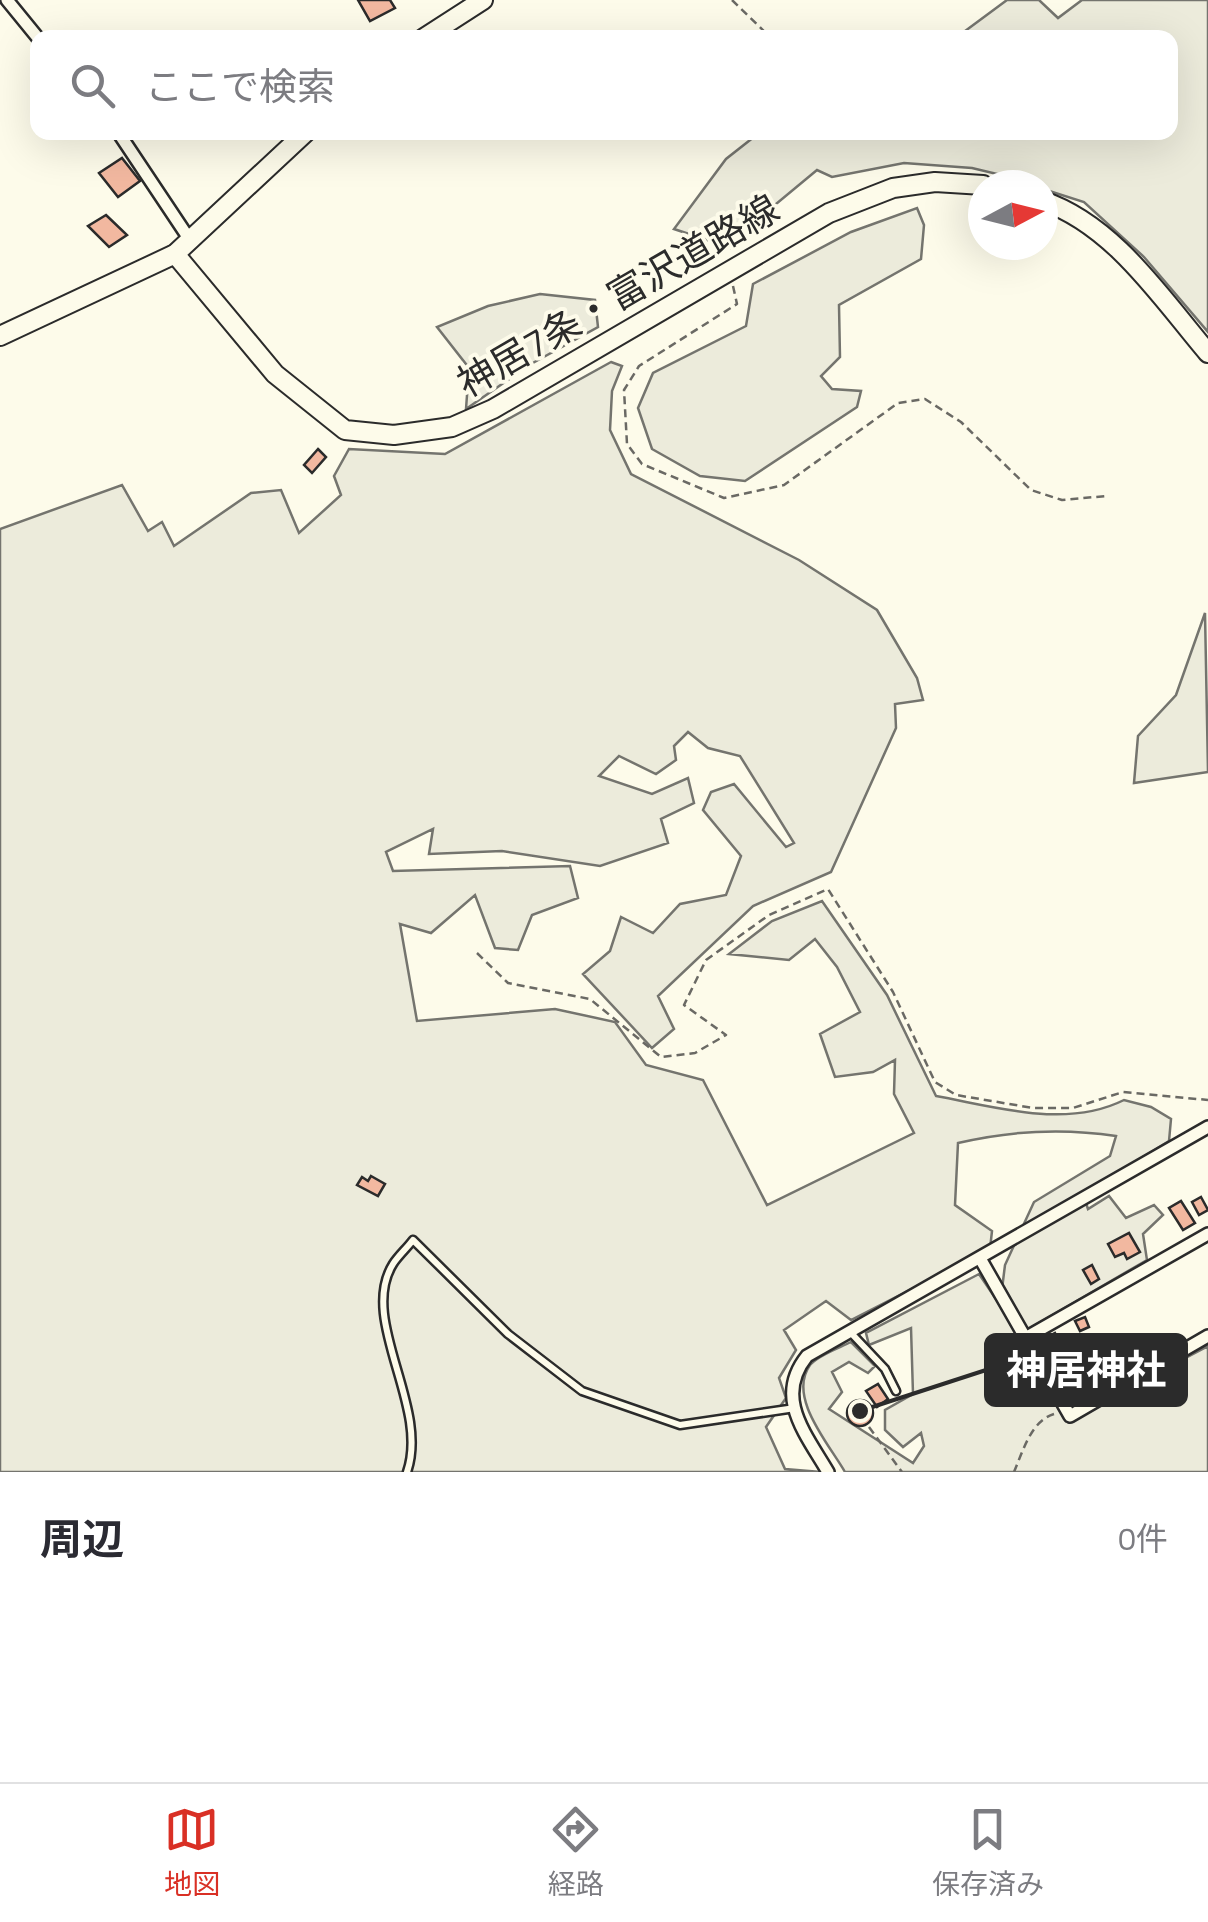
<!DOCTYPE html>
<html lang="ja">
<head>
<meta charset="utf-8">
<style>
  :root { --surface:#fff; --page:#f2f2f3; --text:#2b2b33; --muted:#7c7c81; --line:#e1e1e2; --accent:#d93025 }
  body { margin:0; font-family:"Titillium Web","Noto Sans JP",sans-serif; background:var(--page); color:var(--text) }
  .compass { position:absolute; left:968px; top:170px; width:90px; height:90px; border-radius:50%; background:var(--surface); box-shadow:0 10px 40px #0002; rotate:83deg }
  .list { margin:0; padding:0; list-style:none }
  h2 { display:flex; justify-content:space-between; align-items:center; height:130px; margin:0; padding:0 40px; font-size:42px }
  h2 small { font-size:32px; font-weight:400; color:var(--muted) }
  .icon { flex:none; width:55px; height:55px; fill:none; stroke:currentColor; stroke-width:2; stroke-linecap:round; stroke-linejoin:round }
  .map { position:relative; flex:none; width:1208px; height:1472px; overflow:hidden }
  .search { position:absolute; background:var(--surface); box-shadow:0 10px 40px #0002; left:30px; right:30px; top:30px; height:110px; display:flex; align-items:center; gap:25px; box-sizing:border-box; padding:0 35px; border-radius:20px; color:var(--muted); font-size:38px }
  .sheet { height:310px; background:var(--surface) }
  nav { display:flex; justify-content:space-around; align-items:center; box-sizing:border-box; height:140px; border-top:2px solid var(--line); background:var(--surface); font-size:28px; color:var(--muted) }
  nav a { display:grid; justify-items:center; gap:5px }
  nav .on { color:var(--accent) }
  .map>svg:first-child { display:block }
</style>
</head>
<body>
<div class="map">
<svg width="1208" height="1472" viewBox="0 0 1208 1472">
  <rect width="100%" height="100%" fill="#fdfbea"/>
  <!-- green -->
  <g fill="#ecebdb" stroke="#74746e" stroke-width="2.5">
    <polygon points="1007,0 1039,0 1058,18 1082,0 1208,0 1208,332 1144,257 1084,202 1043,189 1043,185 972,168 904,163 832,177 817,170 759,218 734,249 674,229 726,159 759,133 1170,132 1170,38 957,37"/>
    <polygon points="917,208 924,225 921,259 839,305 840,357 821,376 832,389 861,391 857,407 745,481 700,476 652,449 638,408 653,373 746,326 753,284 851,232"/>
    <polygon points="540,294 595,300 598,327 531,364 466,409 469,368 437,327 488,306"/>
    <path d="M611,362L622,366L612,391L610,430L631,474L799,560L877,610L917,678L923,700L895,704L896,728L831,872L753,906L658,996L674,1029L652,1048L583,974L610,951L621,917L653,933L680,904L726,895L741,856L703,810L711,792L734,784L786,847L794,843L740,756L708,748L688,732L674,746L676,760L656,774L619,756L599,776L652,794L688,778L694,803L661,819L668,843L600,866L502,851L429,854L433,829L386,852L393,871L570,866L578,898L532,915L518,950L495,948L475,895L431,933L400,924L417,1021L555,1009L615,1022L646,1065L703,1080L767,1205L914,1133L894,1094L895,1060L873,1072L835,1077L820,1034L860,1012L837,967L815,939L789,960L729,954L772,921L822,901L887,995L936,1096C997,1107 1066,1129 1124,1100L1151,1107L1171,1119L1169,1141L1083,1194L1088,1209L1109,1196L1126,1218L1154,1205L1163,1215L1143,1234L1147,1260L1032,1327L1051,1370L1042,1380L1066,1421L1208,1346V1472H845C829,1444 787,1397 810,1365C818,1355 839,1348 851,1342L875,1366L868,1373L849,1362L832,1372L842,1392L829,1409L913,1463L924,1446L921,1433L903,1447L885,1430V1410L913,1394L911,1328L869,1345L866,1333L979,1274L1000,1305L1005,1265L1034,1202L1110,1156L1116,1136C1064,1128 1009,1131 958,1143L955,1205L992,1231L990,1249L851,1320L826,1301L784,1330L796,1350L779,1378L786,1398L766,1427L785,1469L821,1472H0V529L122,485L148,531L162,522L174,546L251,493L281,490L299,533L341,495L334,476L349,449L445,454Z"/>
    <polygon points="1205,613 1208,772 1134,783 1138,736 1176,695"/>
  </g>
  <!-- building -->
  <g fill="#f2b8a0" stroke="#2b2b2b" stroke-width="2.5">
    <polygon points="358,0 390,0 395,8 370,21"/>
    <polygon points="122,158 140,181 118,197 99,173"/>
    <polygon points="106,215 127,235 109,247 88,226"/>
    <polygon points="318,449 326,457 312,473 304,465"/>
    <polygon points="371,1176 385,1184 378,1196 357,1185 362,1177 368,1181"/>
    <polygon points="1201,1197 1208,1210 1199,1215 1192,1202"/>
    <polygon points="1181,1201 1195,1223 1183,1230 1169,1208"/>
    <polygon points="1129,1233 1140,1252 1127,1259 1124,1253 1115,1257 1108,1244"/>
    <polygon points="1092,1265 1099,1279 1091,1284 1083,1270"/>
    <polygon points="1085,1317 1089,1327 1080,1331 1075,1321"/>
    <polygon points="1055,1333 1059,1340 1045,1346 1042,1340"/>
    <polygon points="878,1384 888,1399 877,1407 866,1391"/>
    <circle cx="860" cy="1413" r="13"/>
  </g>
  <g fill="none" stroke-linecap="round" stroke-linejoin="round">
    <!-- lane casing -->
    <g stroke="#2b2b2b" stroke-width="11">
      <g id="lane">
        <polyline points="852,1334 885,1369 896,1391"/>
        <path d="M407,1472C430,1406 358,1320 393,1264C398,1256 407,1248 413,1240L508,1334L582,1391L680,1425L795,1408"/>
      </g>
    </g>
    <!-- street casing -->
    <g stroke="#2b2b2b" stroke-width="16">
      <g id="street">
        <polyline points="7,0 38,38"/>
        <polyline points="118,132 190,240"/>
        <polyline points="981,1260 1070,1416 1208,1336"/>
        <polyline points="1027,1337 1208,1234"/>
        <path d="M828,1472C805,1433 774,1397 807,1356L1208,1127"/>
      </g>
    </g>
    <!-- secondary casing -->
    <g stroke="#2b2b2b" stroke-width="22">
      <g id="secondary">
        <polyline points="424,38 483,0"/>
        <path d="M1043,201C1114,225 1162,299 1208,353"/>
        <polyline points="175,254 275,374 345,430 394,435 452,427 493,409 829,213 893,188 935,182 983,185"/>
        <polyline points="0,336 175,254 306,132"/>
      </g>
    </g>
    <!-- path -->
    <g stroke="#6a6964" stroke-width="2.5" stroke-dasharray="8 5" stroke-linecap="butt">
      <polyline points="732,0 771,38"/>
      <polyline points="733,286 737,304 639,366 624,390 627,444 642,464 724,498 784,485 898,403 925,399 961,422 1031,490 1062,500 1106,496"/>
      <polyline points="477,953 508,983 590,999 661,1057 695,1053 726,1035 684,1005 706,960 769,915 828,889 893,992 935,1082 956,1095 1033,1108 1073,1108 1123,1092 1208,1100"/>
      <polyline points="869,1427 902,1472"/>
      <path d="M1014,1472C1023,1451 1031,1421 1054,1414"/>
    </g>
    <!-- lane -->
    <use href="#lane" stroke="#fdfbea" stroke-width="6"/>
    <!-- street -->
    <use href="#street" stroke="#fdfbea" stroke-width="11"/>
    <!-- secondary -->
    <use href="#secondary" stroke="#fdfbea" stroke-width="18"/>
  </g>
  <g text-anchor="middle" stroke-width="8" stroke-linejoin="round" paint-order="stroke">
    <!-- street labels -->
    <g font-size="38" fill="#2b2b2b" stroke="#fdfbea">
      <text transform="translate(618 296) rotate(-30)" y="13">神居7条・富沢道路線</text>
    </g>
  </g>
  <!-- callouts -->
  <path fill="none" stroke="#2b2b2b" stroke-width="4" d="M860 1411L986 1370"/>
  <circle fill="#2b2b2b" stroke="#fdfbea" stroke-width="4" cx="860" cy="1411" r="10"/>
  <rect fill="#2b2b2b" stroke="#2b2b2b" stroke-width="4" x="986" y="1335" width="200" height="70" rx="10"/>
  <g font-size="40" text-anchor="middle" font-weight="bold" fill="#fff">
    <text x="1086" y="1384">神居神社</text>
  </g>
</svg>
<svg class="compass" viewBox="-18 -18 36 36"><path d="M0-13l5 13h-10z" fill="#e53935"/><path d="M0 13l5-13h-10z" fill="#7c7c81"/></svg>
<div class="search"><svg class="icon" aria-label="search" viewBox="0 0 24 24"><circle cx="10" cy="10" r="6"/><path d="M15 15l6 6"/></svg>ここで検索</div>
</div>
<section class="sheet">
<h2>周辺<small>0件</small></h2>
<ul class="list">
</ul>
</section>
<nav>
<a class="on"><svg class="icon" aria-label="map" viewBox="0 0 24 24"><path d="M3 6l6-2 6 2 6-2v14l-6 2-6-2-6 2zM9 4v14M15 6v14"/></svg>地図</a>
<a><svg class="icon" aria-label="directions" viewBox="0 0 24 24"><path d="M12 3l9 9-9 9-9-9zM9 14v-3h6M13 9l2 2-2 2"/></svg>経路</a>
<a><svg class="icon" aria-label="saved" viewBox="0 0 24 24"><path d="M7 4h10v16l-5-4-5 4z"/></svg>保存済み</a>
</nav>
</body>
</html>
